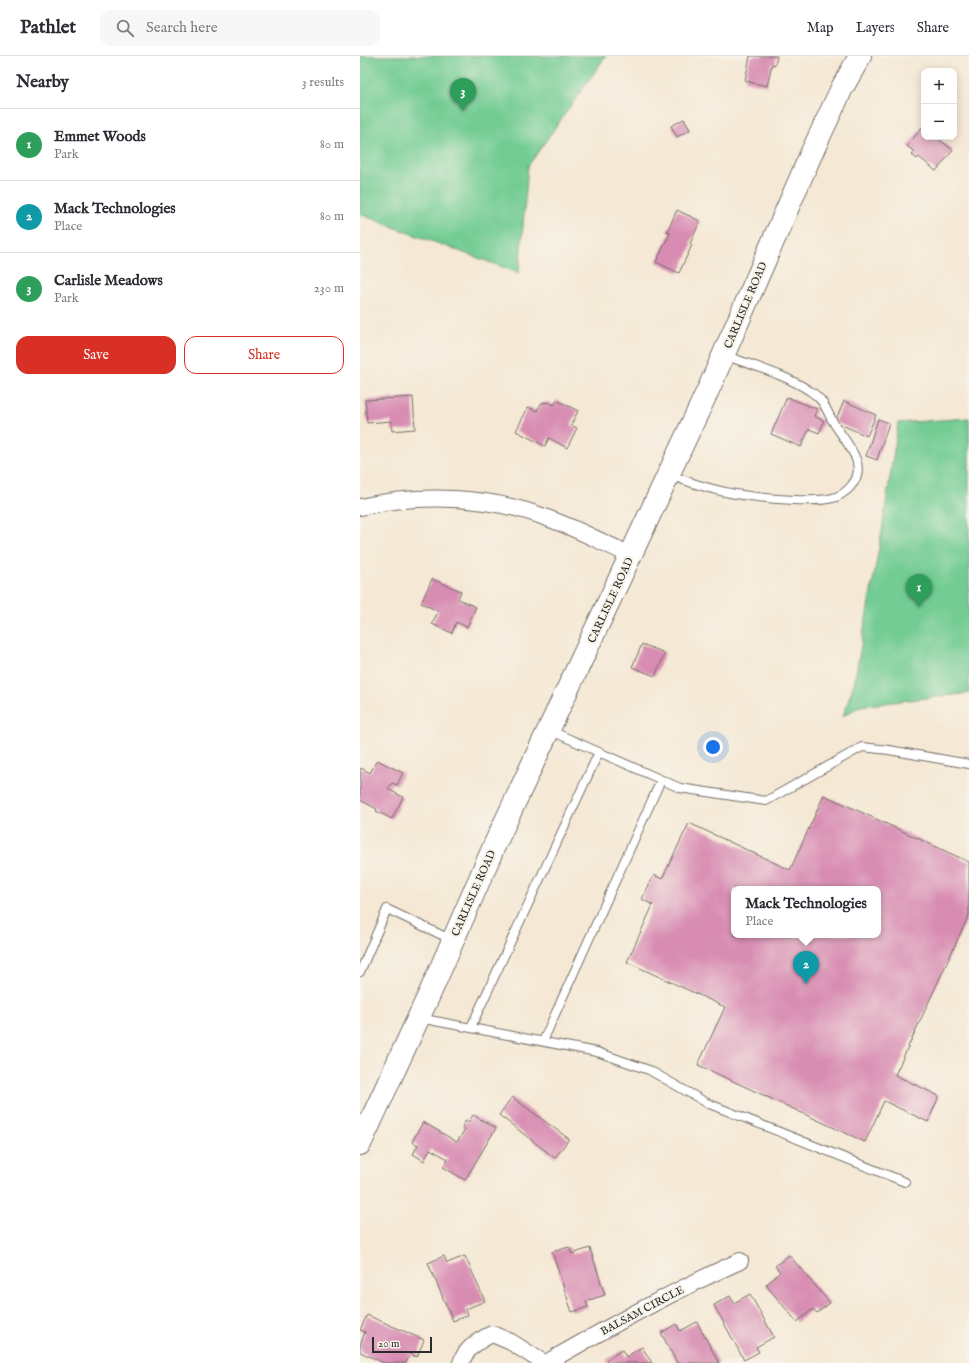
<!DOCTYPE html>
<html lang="en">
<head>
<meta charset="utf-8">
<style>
  :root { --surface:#fff; --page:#f7f7f7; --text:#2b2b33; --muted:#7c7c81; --line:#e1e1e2; --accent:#d93025 }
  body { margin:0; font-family:"IM FELL English",serif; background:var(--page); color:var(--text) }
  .controls { position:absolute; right:12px; top:12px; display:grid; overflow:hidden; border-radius:8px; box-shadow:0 2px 10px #0003 }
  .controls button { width:36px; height:36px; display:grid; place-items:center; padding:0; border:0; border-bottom:1px solid var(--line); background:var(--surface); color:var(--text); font:20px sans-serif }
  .scale { position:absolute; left:12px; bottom:10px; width:60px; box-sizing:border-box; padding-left:4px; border:2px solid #2b2b2b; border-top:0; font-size:11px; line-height:14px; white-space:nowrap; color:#2b2b2b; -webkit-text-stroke:3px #f7f3e8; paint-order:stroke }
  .you { position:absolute; left:353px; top:691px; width:14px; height:14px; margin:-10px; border:3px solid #fff; border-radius:50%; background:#1a73e8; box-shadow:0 0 0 6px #1a73e833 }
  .badge { display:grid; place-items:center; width:26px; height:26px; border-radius:50%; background:var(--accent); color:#fff; font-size:13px; font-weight:700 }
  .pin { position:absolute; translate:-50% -33px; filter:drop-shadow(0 1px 2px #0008) }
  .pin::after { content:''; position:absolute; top:21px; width:14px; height:12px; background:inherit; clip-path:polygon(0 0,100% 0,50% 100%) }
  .popup { position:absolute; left:371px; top:830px; width:150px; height:52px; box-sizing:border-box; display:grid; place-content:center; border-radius:8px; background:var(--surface); filter:drop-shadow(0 1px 3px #0005); font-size:13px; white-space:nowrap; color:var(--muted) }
  .popup b { font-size:15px; color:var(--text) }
  .popup::after { content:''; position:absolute; left:50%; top:100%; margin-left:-8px; border:8px solid transparent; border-top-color:var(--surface) }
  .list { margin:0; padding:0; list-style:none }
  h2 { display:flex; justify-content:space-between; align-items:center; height:52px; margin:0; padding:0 16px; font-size:17px }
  h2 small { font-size:13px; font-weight:400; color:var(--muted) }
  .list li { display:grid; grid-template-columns:26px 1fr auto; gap:12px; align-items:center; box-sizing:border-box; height:72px; padding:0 16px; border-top:1px solid var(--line) }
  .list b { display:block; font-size:15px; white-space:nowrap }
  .list p { margin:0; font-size:13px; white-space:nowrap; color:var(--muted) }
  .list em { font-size:13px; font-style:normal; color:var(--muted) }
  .actions { display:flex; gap:8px; padding:12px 16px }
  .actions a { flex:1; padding:9px 0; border:1px solid var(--accent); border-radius:12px; text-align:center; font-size:14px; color:var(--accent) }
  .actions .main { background:var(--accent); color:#fff }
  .icon { flex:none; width:22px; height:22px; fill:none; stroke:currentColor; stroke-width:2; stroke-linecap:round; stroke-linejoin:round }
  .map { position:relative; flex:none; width:609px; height:1307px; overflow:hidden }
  header { display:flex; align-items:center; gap:24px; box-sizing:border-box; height:56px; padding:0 20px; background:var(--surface); border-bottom:1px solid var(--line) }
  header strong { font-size:19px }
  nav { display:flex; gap:22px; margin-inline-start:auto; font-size:14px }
  .search { width:280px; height:36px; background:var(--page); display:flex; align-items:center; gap:10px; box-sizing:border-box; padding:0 14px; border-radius:12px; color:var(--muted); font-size:15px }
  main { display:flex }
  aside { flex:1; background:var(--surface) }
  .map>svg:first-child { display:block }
</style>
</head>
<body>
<header>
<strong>Pathlet</strong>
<div class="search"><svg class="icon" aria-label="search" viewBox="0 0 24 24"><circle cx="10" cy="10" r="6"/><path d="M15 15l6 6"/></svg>Search here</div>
<nav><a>Map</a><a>Layers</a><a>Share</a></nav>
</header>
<main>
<aside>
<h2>Nearby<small>3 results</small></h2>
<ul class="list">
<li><span class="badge" style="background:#2e9e5b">1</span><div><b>Emmet Woods</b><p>Park</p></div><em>80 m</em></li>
<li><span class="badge" style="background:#0f9aa8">2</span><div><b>Mack Technologies</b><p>Place</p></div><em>80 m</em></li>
<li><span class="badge" style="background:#2e9e5b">3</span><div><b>Carlisle Meadows</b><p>Park</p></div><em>230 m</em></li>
</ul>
<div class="actions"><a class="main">Save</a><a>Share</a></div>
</aside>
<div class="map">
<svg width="609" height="1307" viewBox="0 0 609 1307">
  <rect width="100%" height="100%" fill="#f7f3e8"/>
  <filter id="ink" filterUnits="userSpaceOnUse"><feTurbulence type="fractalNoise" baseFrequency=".025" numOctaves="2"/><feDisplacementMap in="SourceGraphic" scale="8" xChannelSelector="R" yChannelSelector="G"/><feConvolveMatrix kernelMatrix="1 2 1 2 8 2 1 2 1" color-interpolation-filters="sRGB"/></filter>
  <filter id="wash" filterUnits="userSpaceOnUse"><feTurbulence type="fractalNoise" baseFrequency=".012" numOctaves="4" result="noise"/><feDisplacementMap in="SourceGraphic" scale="16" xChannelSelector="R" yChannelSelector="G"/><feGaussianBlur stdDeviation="0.9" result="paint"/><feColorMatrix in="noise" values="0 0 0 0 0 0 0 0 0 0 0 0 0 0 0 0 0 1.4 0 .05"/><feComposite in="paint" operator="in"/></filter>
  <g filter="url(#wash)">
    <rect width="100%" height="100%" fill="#f5e8d4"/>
    <!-- green -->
    <g fill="#72cc93" stroke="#4e7c5f">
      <polygon points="0,0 246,0 168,110 159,217 33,171 0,158"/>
      <polygon points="609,362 609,637 500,650 483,660 494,628 522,475 538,367"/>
    </g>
    <g id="blocks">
      <!-- building -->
      <g fill="#d88cb2" fill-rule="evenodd">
        <polygon points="390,0 417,0 415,9 412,8 407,30 385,25"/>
        <polygon points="324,63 330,74 317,81 311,70"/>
        <polygon points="563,70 564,71 564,81 576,81 593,94 576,115 559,101 557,103 552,99 555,96 547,90"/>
        <polygon points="317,154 340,165 330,188 332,189 319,217 296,206 310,177 307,176"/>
        <polygon points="53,341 55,373 32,375 31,365 7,367 5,344"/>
        <polygon points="427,341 457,353 454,360 464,365 459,377 449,373 441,391 411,378"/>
        <polygon points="197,344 218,355 211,369 217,372 207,392 189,382 185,390 156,375 168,351 177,355 180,349 182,347 188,346 194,349"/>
        <polygon points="484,345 516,359 507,380 475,366"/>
        <polygon points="518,363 529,367 517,404 506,400"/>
        <polygon points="72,523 101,535 98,543 116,551 107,571 96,566 92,577 72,568 78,555 61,547"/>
        <polygon points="282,588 305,597 295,620 272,611"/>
        <polygon points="17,704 43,717 37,729 32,727 28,733 43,741 32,763 16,755 17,753 0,744 0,714 1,712 10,717"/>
        <path d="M464,739L609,806V859L535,1019L579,1040L568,1066L524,1045L505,1086L338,1009L365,951L267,906L293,849L282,843L294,819L302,823L329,767L430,814ZM374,833H518V879H374Z"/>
        <polygon points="152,1041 209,1083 195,1102 139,1059"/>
        <polygon points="113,1059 136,1072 105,1124 83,1111 88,1103 70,1093 64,1105 53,1098 58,1089 52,1086 63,1066 97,1086 105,1073 102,1071 106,1064 109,1066"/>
        <polygon points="209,1191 212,1198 230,1192 245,1239 226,1245 228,1251 212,1256 192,1196"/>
        <polygon points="429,1199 470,1247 457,1257 453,1253 437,1266 406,1229 420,1216 415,1210"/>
        <polygon points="84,1200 87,1207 105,1200 125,1245 106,1253 108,1259 93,1265 68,1207"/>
        <polygon points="390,1238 414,1281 396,1291 399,1296 384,1304 354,1249 370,1240 374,1247"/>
        <polygon points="7,1259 64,1284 57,1301 50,1298 46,1307 24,1307 0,1296 0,1289 5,1276 0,1274"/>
        <polygon points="337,1266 359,1307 317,1307 301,1277 316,1268 320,1275"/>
        <polygon points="282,1291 292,1307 248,1307 246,1304 262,1294 266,1301"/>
      </g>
    </g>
  </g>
  <g filter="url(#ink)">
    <use href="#blocks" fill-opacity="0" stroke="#726d66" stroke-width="1"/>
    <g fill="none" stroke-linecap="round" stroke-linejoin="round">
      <!-- service casing -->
      <g stroke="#726d66" stroke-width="10">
        <g id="service">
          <path d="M310,419C331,427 360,436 382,439C403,442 458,448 476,441C481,439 488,434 491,430C511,408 482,383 472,364C465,351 463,343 450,335C424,318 393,310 364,299"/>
          <polyline points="189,674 320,732 406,745 502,691 529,694 609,708"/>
          <polyline points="0,916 27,853 92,884"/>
          <polyline points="59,962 237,996 289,1014 347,1047 545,1126"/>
          <polyline points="111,971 239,696"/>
          <polyline points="183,985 301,724"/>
        </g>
      </g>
      <!-- minor casing -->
      <g stroke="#726d66" stroke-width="18">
        <g id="minor">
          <path d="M0,451C60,437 130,440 187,462C216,472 243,487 271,499"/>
          <path d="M101,1307C105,1293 119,1284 132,1278L151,1286L184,1307"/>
          <path d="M186,1307C249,1271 313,1235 380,1205"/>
        </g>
      </g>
      <!-- secondary casing -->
      <g stroke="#726d66" stroke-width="24">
        <polyline id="secondary" points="0,1088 70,937 135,788 349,332 452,96 482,32 500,0"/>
      </g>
      <!-- service -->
      <use href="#service" stroke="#fff" stroke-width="8"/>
      <!-- minor -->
      <use href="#minor" stroke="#fff" stroke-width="16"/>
      <!-- secondary -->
      <use href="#secondary" stroke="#fff" stroke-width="22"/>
    </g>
  </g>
  <g text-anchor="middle" stroke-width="4" stroke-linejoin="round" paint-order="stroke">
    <!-- street labels -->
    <g font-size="11" fill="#2b2b2b" stroke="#f7f3e8">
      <text transform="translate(385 249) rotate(-67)" y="4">CARLISLE ROAD</text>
      <text transform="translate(250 544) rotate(-65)" y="4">CARLISLE ROAD</text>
      <text transform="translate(113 837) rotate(-66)" y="4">CARLISLE ROAD</text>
      <text transform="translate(282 1254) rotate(-28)" y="4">BALSAM CIRCLE</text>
    </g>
  </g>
</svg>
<div class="controls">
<button>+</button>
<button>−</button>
</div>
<div class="scale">20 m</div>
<div class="you"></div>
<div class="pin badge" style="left:559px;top:551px;background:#2e9e5b">1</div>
<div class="pin badge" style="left:446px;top:928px;background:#0f9aa8">2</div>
<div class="popup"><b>Mack Technologies</b>Place</div>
<div class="pin badge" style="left:103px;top:55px;background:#2e9e5b">3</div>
</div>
</main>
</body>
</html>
